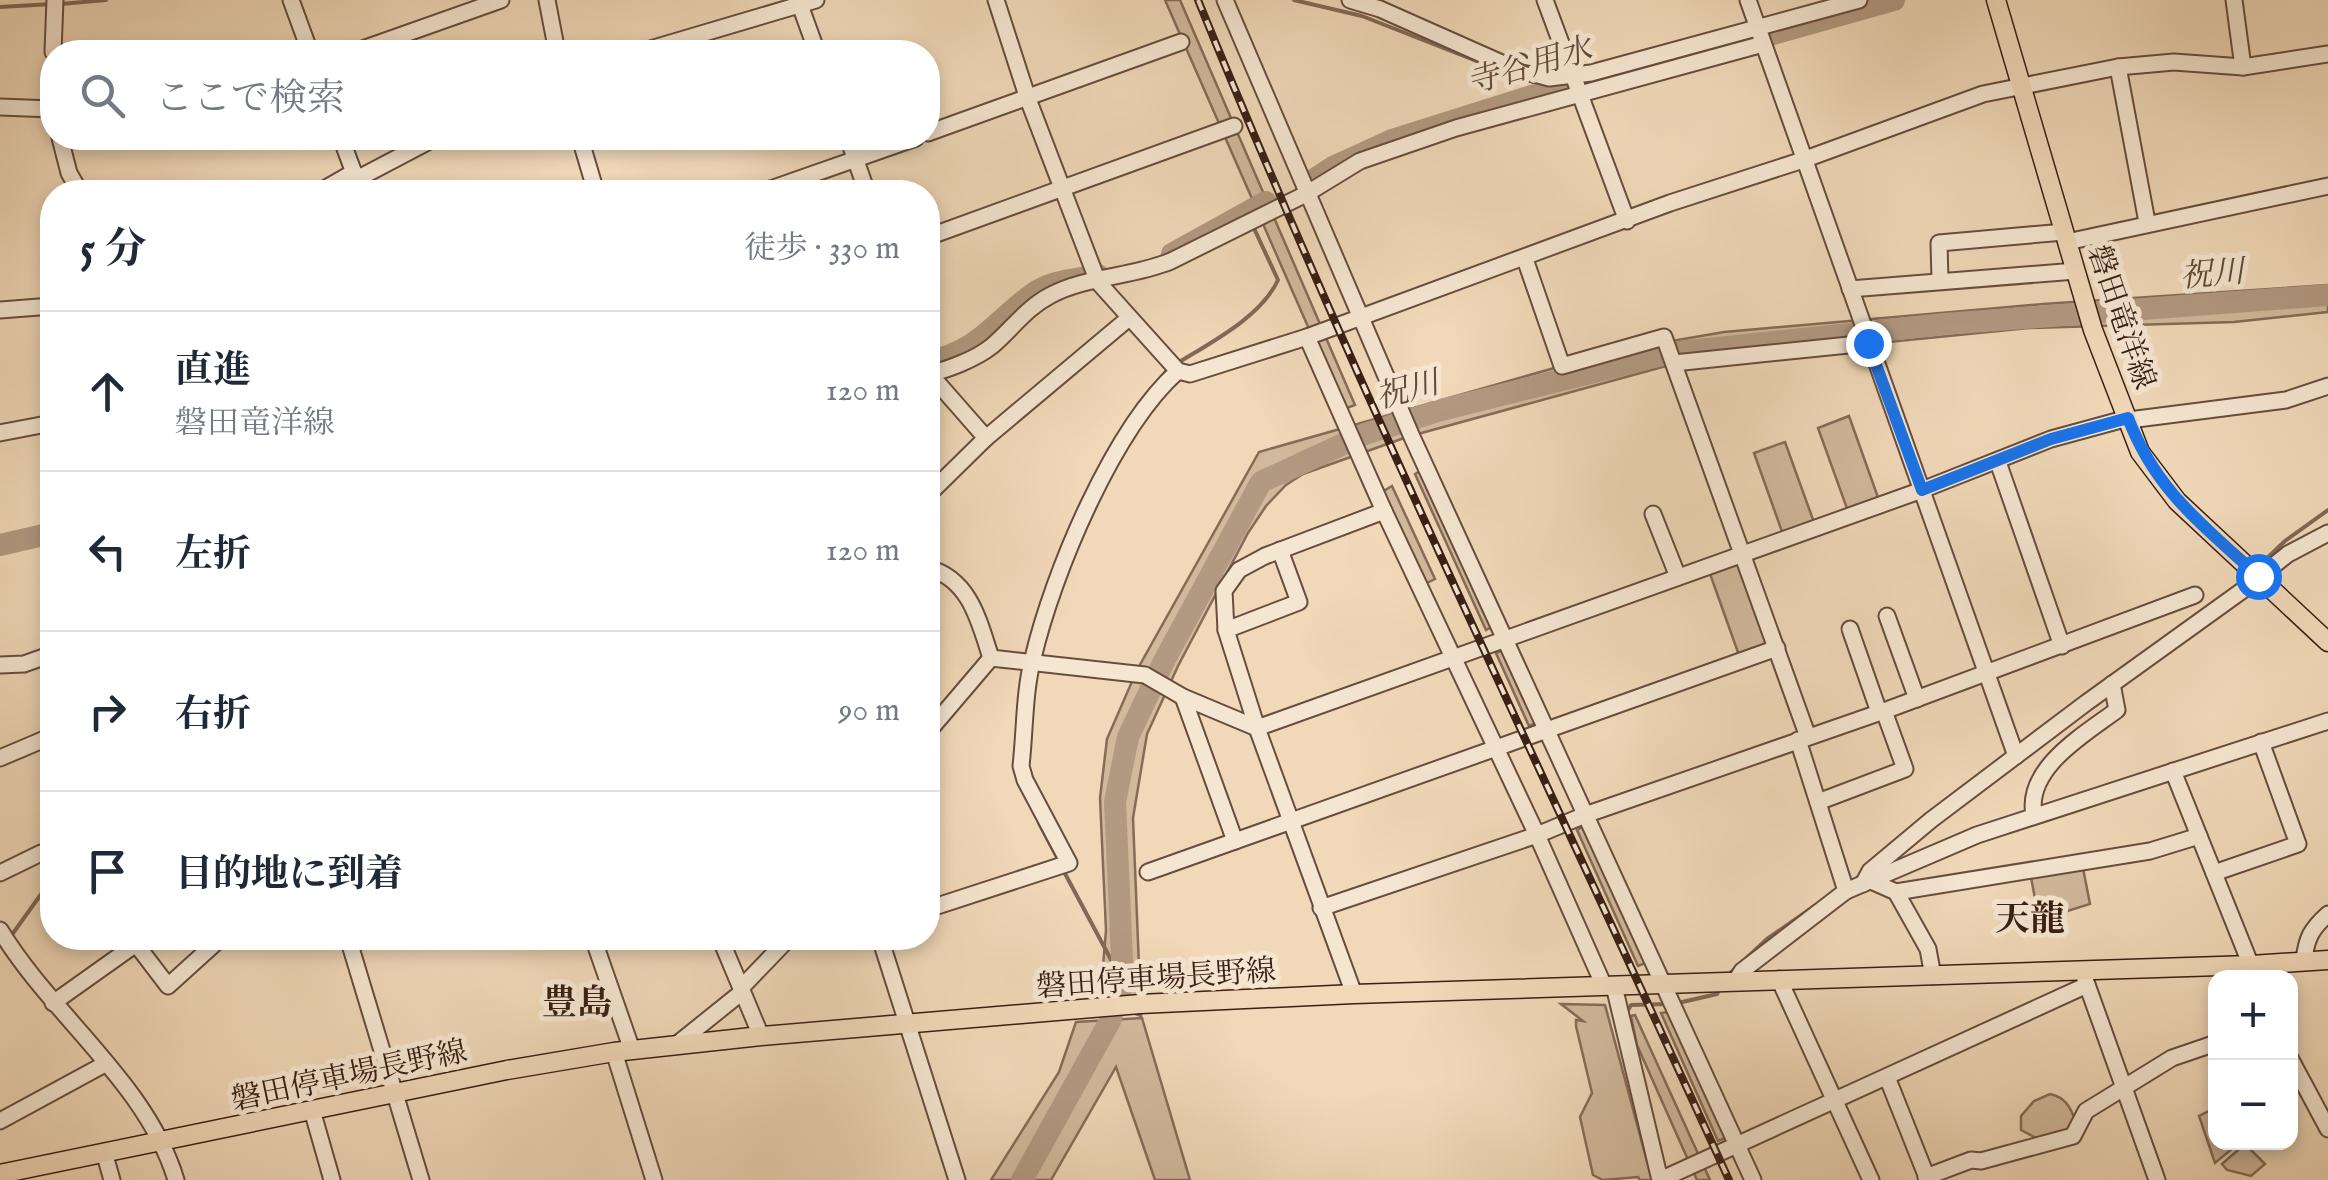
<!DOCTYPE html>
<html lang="ja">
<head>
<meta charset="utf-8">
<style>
  :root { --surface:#fff; --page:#f6f6f7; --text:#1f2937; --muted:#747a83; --line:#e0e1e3 }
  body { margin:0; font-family:"IM FELL English","Noto Serif JP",serif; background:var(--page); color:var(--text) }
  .controls { position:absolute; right:30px; bottom:30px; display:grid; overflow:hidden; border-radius:20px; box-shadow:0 5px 15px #0003 }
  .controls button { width:90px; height:90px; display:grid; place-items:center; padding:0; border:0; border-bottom:2px solid var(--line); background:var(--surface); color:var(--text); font:50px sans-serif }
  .stop { position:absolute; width:30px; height:30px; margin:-22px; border:8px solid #1a73e8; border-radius:50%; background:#fff }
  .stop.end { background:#1a73e8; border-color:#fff; box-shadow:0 2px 10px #0008 }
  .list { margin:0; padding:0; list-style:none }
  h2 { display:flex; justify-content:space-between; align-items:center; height:130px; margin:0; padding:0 40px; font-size:42px }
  h2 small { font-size:32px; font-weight:400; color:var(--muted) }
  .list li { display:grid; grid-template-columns:65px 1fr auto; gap:30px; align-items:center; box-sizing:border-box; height:160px; padding:0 40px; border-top:2px solid var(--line) }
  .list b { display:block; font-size:38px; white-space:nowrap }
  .list p { margin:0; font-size:32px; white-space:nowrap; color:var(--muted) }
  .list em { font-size:32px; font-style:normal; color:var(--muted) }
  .icon { flex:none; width:55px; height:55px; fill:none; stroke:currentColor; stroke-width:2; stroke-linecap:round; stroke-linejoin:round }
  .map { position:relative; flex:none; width:2328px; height:1180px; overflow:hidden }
  .search { position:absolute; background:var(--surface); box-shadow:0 5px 15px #0003; left:40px; top:40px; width:900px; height:110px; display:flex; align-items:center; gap:25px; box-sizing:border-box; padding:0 35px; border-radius:40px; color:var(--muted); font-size:38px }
  .panel { position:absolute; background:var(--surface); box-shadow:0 5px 15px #0003; left:40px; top:180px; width:900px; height:770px; border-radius:40px }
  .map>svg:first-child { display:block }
</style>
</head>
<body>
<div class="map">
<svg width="2328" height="1180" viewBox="0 0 2328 1180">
  <rect width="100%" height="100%" fill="#f0d8b8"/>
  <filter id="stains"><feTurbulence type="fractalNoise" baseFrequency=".002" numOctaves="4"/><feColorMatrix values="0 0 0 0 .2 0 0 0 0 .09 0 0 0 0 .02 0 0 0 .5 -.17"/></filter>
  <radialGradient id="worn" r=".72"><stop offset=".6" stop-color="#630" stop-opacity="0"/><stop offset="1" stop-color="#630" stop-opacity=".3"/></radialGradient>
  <!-- green -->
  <g fill="#d1b99c" stroke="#856c58" stroke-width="2.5">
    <polygon points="1165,0 1180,0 1355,405 1344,409"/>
    <polygon points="2328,285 2328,312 2234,322 2029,328 1677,363 1407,437 1303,474 1286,485 1266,506 1248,533 1178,666 1147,734 1133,818 1141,1016 1100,1002 1106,930 1100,798 1107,739 1137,670 1259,452 1614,351 1724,332 2043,304"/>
    <polygon points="1849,416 1880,503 1849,514 1818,428"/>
    <polygon points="1785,442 1816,528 1785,540 1754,453"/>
    <polygon points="1426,468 1497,624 1486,630 1415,474"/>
    <polygon points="1392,486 1435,579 1425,584 1382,492"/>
    <polygon points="1740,560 1771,646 1740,658 1709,571"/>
    <polygon points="1507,648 1539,721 1529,726 1496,653"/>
    <polygon points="1586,825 1648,962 1638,966 1577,830"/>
    <polygon points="2082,863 2090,904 2039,920 2030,872"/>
    <polygon points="1561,1004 1605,1005 1652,1180 1640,1180 1638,1177 1603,1180 1593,1175 1580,1117 1592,1093 1576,1026 1576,1020 1583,1021"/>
    <polygon points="1668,1012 1728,1137 1718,1141 1661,1013"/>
    <polygon points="1635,1015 1710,1180 1697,1180 1637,1045 1631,1016"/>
    <polygon points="1142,1018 1190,1180 1155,1180 1116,1067 1051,1180 991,1180 1059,1072 1076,1022"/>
    <path d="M2050,1094C2068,1098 2071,1110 2078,1126L2040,1140L2021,1130V1116L2034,1101Z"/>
    <polygon points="2215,1108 2216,1142 2239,1143 2215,1163 2199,1116"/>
    <polygon points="2245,1144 2265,1164 2251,1176 2227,1170 2222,1164"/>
  </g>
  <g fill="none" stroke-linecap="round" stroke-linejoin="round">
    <!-- stream -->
    <g stroke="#826856" stroke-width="4">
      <polyline points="1294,0 1362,16 1502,71"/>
      <polyline points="61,4 106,0"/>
      <polyline points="0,7 52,4"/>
      <polyline points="1521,78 1554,89"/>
      <path d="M1176,364C1210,343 1261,317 1278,280L1252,224"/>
      <polyline points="1134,412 1168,369"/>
      <polyline points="2261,564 2285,541 2328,510"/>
      <polyline points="1039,823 1058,859"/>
      <polyline points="1062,868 1123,982"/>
      <polyline points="11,936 52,879"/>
      <polyline points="1726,977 1767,939 1816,905"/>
      <polyline points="1678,1003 1717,994 1719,990"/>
      <polyline points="1627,1012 1631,1005 1668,1004"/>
    </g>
    <!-- river -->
    <g stroke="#b29981" stroke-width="22">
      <polyline points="1307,184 1333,167 1392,140 1554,89 1752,40 1894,0"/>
      <polyline points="1172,254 1266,202"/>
      <path d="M928,362C981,349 991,325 1031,295C1051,280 1075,280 1098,275"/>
      <polyline points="0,545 52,533"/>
      <polyline points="1022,1180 1110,1021 1123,982 1115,802 1128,737 1164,661 1261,482 1365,434 1441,410 1670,353 1944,324 2328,295"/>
    </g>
    <!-- minor casing -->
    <g stroke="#674d3e" stroke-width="19">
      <g id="minor">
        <polyline points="291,0 310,52"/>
        <polyline points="547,0 557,52"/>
        <polyline points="996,0 1028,99 1098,282 1178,371 1190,374 1307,337 1670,203 1803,160 1983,94 2118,67 2174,62 2243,67 2328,54"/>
        <polyline points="1225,0 1412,437 1753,1180"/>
        <polyline points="1350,0 1380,9 1513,68 1549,78 1591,73 1859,0"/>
        <polyline points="1545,0 1627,221"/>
        <polyline points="1748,0 2016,756"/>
        <polyline points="2234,0 2243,67"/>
        <polyline points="800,5 817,52"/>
        <polyline points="53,52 55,0"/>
        <polyline points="354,52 501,0"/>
        <polyline points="640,52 816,0"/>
        <polyline points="2118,67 2147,222"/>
        <polyline points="0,107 52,109"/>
        <polyline points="928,133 1181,42"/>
        <polyline points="60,138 69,173 80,192"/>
        <polyline points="341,138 361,192"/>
        <polyline points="580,138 596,192"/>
        <polyline points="848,138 867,192"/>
        <polyline points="357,179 435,138"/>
        <polyline points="319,192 354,172"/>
        <polyline points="762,192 916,138"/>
        <polyline points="928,237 1234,126"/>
        <polyline points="2067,242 2328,186"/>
        <polyline points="1525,259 1562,366 1664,337 1808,737"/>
        <polyline points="1940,280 1939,243 2064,232"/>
        <polyline points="1850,289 2076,271"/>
        <polyline points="0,310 52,306"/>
        <polyline points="1307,337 1384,511 1537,835 1321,908"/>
        <polyline points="928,361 936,381 986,438"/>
        <polyline points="1674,363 1868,343"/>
        <path d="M928,374C947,370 976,359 992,346C1012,329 1026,308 1051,295C1087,276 1133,277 1171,261L1306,194L1360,161L1456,128L1763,44"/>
        <polyline points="2129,420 2286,400 2328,386"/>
        <polyline points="0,433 52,423"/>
        <polyline points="1998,462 2062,646"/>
        <polyline points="928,495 986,438 1129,318"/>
        <polyline points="1653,514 1678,577"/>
        <path d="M928,568C970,579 979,621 991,658L928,732"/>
        <polyline points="1887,616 1917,699"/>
        <polyline points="1850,629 1879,712"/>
        <polyline points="1226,630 1299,602 1280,550"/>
        <polyline points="991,658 1145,675 1183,697 1257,728 1922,490 2051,439 2128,418"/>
        <polyline points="0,665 24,664 52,654"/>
        <polyline points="1183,697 1235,841"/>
        <polyline points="1798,740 1846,891"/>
        <polyline points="0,758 52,736"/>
        <polyline points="2173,771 2256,978"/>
        <polyline points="1818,802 1905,769 1884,711"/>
        <path d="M2034,815C2025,768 2085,734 2117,710L2112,684"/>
        <polyline points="1148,872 1777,648"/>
        <polyline points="0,873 41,853"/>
        <polyline points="2214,873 2298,844 2261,742"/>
        <polyline points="1871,881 1896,892 1928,949 1933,976"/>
        <polyline points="1863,884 1870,871 1931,820 2086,703 2243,590 2288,554 2328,533"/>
        <polyline points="1896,892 2150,851 2199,836"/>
        <path d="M928,909L1069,863L1025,780L1021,766C1025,731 1024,692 1033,658C1053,573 1113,429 1178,371"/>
        <path d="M0,930C52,1016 147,1083 176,1180"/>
        <polyline points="348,938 421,1180"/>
        <polyline points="593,938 632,1050"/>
        <polyline points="720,938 741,988"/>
        <polyline points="880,938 957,1180"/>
        <path d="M2304,961C2306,939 2311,929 2328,914"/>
        <polyline points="1779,979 1871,1180"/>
        <polyline points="2085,979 2157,1180"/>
        <polyline points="1735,982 1742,971 1846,891 1977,835 2328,721"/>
        <polyline points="1604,986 1537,835 1585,815 1884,711 2195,595"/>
        <polyline points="1614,986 1660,1180"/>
        <polyline points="1354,994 1257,728 1226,630 1224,591 1239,570 1265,556 1384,511"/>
        <polyline points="53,1003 136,944 168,986 221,938"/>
        <polyline points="761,1036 741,988 789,938"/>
        <polyline points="676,1045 742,992"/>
        <polyline points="614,1052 654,1180"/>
        <polyline points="2290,1058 2328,1129"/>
        <polyline points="1887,1077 1928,1180"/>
        <polyline points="312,1110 332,1180"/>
        <polyline points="0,1121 105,1064"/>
        <polyline points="104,1152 112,1180"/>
        <polyline points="1926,1177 1971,1160 1981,1161 2073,1136 2086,1111 2172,1058 2216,1043"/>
        <polyline points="1660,1180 2087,985"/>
      </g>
    </g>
    <!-- major casing -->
    <g stroke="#391f15" stroke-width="21">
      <g id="major">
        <polyline points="1996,0 2093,330 2140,452 2177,501 2328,642"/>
        <polyline points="0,1174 507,1070 614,1052 761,1036 1140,1004 1354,994 2251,965 2328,960"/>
      </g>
    </g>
    <!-- minor -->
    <use href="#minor" stroke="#f5e6d1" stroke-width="15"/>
    <!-- major -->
    <use href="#major" stroke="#f0d8b8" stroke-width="18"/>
    <!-- rail casing -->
    <g stroke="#391f15" stroke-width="8">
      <path id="rail" d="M1198,0C1361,400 1550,787 1729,1180"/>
    </g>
    <!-- rail -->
    <use href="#rail" stroke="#f5e6d1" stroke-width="4" stroke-dasharray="11" stroke-linecap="butt"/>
  </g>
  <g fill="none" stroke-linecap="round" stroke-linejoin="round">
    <!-- route -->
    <path stroke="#1a73e8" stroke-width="12" d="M1868,343L1922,490L2051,439L2128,418C2156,491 2202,524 2258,576"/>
  </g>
  <g text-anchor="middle" stroke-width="10" stroke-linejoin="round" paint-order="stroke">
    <!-- street labels -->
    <g font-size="30" fill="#391f15" stroke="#f5e6d1">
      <text transform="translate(2122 317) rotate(71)" y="10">磐田竜洋線</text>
      <text transform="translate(1156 978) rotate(-4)" y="10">磐田停車場長野線</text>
      <text transform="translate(349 1075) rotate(-12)" y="10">磐田停車場長野線</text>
    </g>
    <!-- water labels -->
    <g font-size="32" font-style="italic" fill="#634a3b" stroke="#f5e6d1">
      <text transform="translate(1529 65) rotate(-16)" y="11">寺谷用水</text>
      <text transform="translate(2212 273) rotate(-5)" y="11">祝川</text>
      <text transform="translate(1407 389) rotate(-15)" y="11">祝川</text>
    </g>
    <!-- quarter labels -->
    <g font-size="35" font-weight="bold" fill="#391f15" stroke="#f5e6d1">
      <text x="2030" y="930">天龍</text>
      <text x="577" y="1014">豊島</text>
    </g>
  </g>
  <rect width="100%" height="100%" filter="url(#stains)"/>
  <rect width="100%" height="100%" fill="url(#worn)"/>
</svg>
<div class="controls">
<button>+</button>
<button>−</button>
</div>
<div class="stop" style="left:2258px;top:576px"></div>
<div class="stop end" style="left:1868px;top:343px"></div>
<div class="search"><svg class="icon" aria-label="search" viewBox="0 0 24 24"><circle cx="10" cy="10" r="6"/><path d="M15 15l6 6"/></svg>ここで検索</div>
<section class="panel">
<h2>5 分<small>徒歩 · 330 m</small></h2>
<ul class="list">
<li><svg class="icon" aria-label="ahead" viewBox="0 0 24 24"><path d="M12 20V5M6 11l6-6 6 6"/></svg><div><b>直進</b><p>磐田竜洋線</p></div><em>120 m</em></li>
<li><svg class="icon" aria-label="left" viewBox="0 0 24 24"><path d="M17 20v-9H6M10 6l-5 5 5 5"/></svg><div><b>左折</b></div><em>120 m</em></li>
<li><svg class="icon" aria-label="right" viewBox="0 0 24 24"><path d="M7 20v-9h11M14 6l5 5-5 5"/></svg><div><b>右折</b></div><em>90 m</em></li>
<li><svg class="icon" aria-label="arrive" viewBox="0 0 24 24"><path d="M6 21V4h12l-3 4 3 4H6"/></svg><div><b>目的地に到着</b></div></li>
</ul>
</section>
</div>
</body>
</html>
